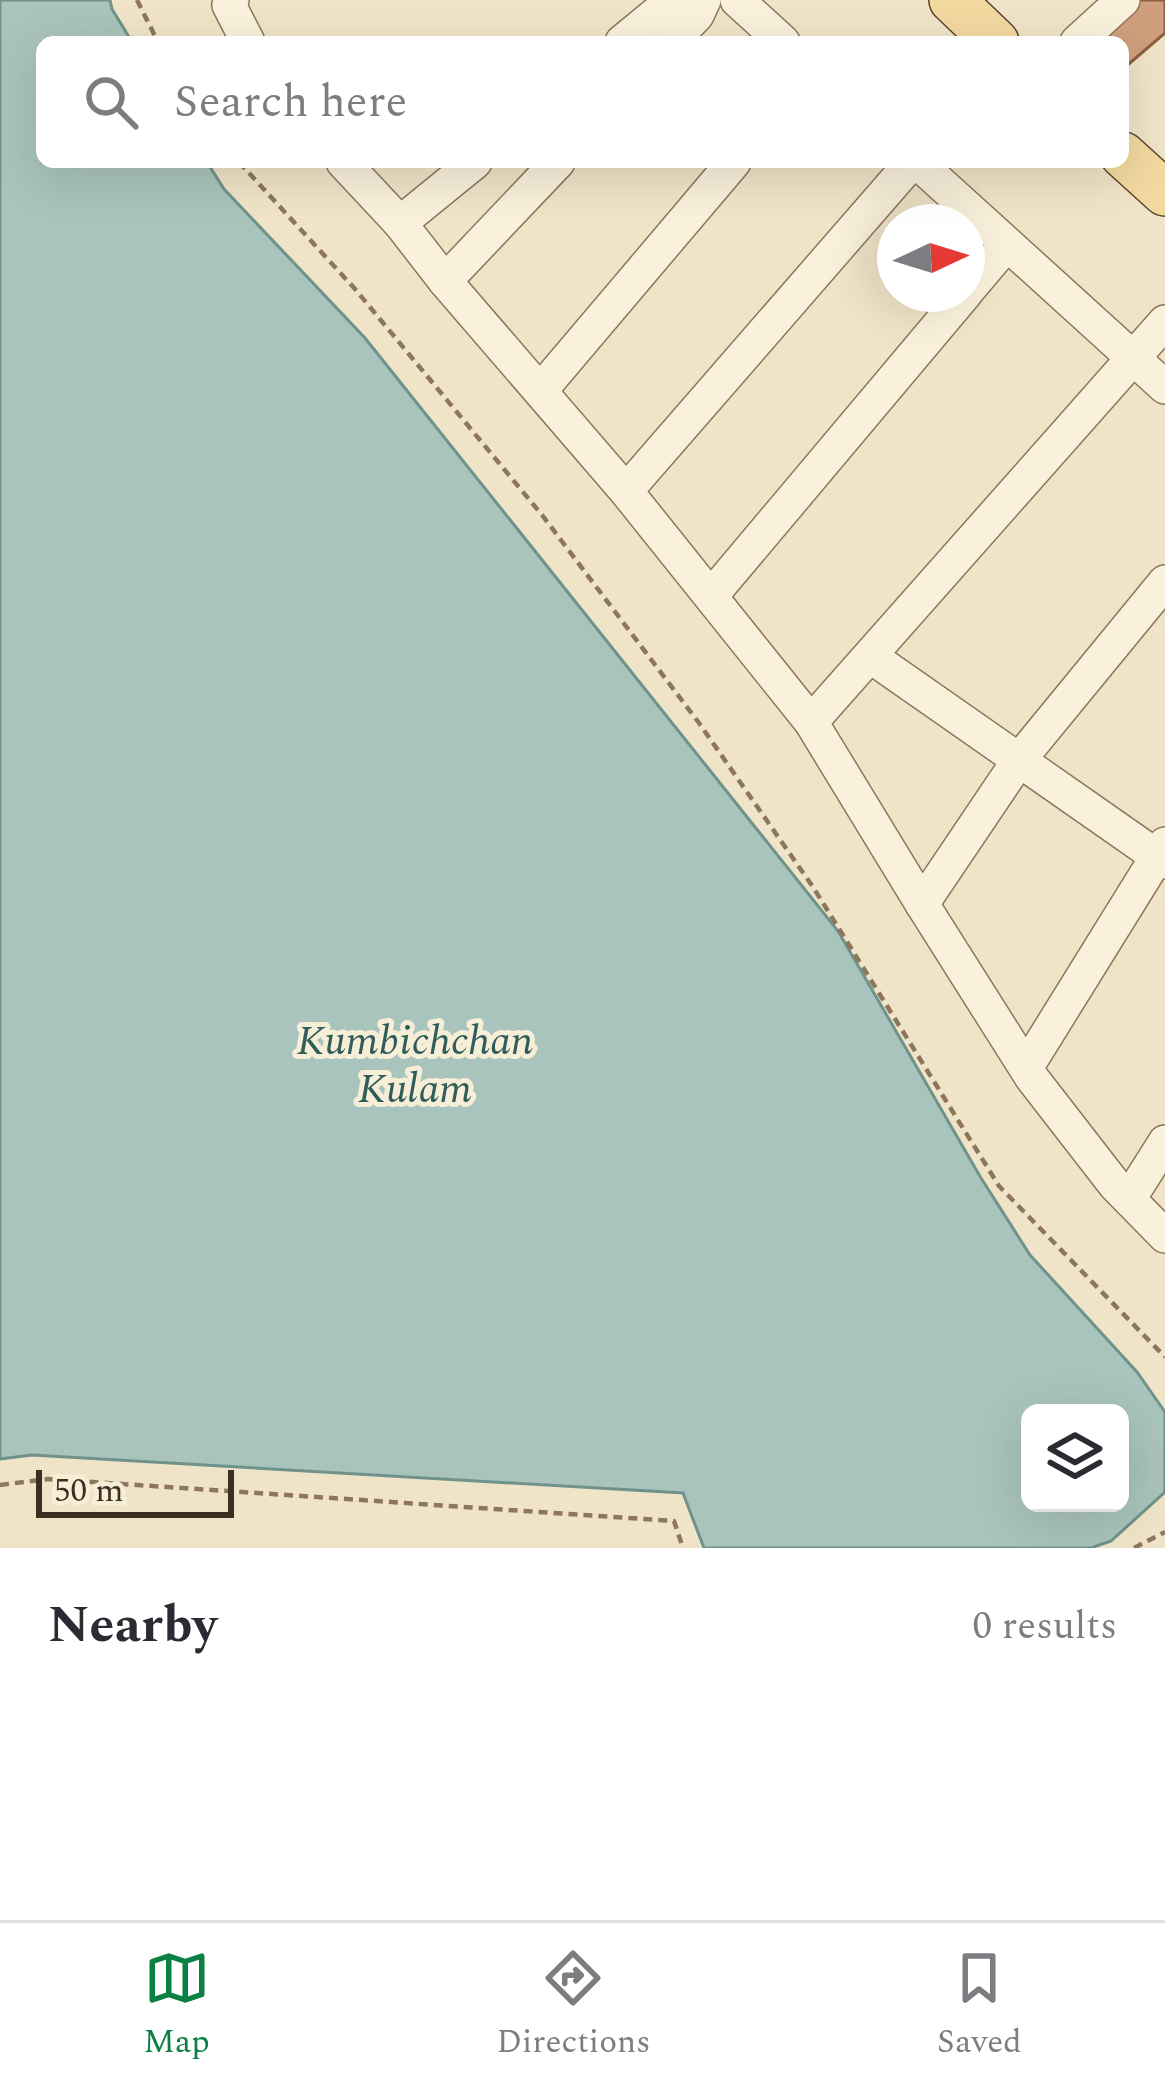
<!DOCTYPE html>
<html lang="en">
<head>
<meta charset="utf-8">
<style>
  :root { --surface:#fff; --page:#f7f7f7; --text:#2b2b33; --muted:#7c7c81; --line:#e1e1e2; --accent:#0b8043 }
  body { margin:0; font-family:Spectral,serif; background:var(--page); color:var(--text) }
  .controls { position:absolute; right:36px; bottom:36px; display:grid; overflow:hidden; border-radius:18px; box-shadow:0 12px 48px #0002 }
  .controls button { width:108px; height:108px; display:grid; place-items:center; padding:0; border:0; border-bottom:3px solid var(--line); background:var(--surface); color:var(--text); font:60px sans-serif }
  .compass { position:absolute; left:877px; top:204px; width:108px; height:108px; border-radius:50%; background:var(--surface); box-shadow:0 12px 48px #0002; rotate:86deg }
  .scale { position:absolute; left:36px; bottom:30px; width:198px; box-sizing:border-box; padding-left:12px; border:6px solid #3d2e20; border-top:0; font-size:33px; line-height:42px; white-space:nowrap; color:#3d2e20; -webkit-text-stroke:9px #f7eed8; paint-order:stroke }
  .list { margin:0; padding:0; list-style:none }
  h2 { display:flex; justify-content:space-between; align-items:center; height:156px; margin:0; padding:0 48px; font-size:51px }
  h2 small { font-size:39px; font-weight:400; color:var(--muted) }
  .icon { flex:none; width:66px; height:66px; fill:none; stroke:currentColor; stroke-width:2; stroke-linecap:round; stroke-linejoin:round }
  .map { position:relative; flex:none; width:1165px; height:1548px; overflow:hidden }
  .search { position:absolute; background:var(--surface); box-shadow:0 12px 48px #0002; left:36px; right:36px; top:36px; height:132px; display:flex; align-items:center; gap:30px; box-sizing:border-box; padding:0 42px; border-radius:18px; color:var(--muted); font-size:45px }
  .sheet { height:372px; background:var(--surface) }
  nav { display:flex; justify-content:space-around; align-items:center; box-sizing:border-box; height:168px; border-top:3px solid var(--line); background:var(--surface); font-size:33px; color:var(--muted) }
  nav a { display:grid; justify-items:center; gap:6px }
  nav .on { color:var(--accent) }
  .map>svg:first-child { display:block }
</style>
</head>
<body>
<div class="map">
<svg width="1165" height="1548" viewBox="0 0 1165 1548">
  <rect width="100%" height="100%" fill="#f0e4c8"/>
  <!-- water -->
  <path fill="#a9c4bc" stroke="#6f938a" stroke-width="3" fill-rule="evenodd" d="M0,0H110L112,9L132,42H42V162H207L224,189L365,338L838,931L981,1178L1030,1255L1137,1372L1165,1412V1492L1111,1541L1091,1548H704L683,1493L32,1455L0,1459ZM1030,1413H1120V1503H1030Z"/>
  <!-- building -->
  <polygon fill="#cf9f7d" stroke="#8d5f41" stroke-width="3" points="1131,0 1165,0 1165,33 1123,69 1123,42 1095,42"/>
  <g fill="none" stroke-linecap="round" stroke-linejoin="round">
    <!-- minor casing -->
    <g stroke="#8d765c" stroke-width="36">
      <g id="minor">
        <polyline points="232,0 229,5 248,42"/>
        <polyline points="737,0 783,42"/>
        <polyline points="622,42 673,0"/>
        <polyline points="671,42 697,15 704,0"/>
        <polyline points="1077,42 1123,0"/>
        <polyline points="343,162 400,223 445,281 626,491 811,722 922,904 1032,1078 1115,1185 1165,1236"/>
        <polyline points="917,162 1165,387"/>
        <polyline points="400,223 475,162"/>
        <polyline points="445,281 558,162"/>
        <polyline points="967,291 1007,244"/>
        <polyline points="540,391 734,162"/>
        <polyline points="626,491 912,162"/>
        <polyline points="711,596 965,294"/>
        <polyline points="870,656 1165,862"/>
        <polyline points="811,722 1165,322"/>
        <polyline points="922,904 1019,760 1165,582"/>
        <polyline points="1026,1068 1165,844"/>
        <polyline points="1129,1199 1165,1142"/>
      </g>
    </g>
    <!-- major casing -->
    <g stroke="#5b4430" stroke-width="48">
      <g id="major">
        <polyline points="952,0 996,42"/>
        <polyline points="1123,155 1165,193"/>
      </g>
    </g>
    <!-- path -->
    <g stroke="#8d765c" stroke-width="4.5" stroke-dasharray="9 6" stroke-linecap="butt">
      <polyline points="137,0 158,42"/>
      <polyline points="239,162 355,289 542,515 699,723 813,887 999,1186 1165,1357"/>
      <polyline points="0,1485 48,1479 674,1521 683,1548"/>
      <polyline points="1134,1548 1165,1532"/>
    </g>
    <!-- minor -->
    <use href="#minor" stroke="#faf1dc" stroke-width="33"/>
    <!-- major -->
    <use href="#major" stroke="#f3d9a0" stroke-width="45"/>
  </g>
  <g text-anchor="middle" stroke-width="10" stroke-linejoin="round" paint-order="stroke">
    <!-- water labels -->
    <g font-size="42" font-style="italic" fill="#2f5d5a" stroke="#f7eed8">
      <text x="415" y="1054">Kumbichchan<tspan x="415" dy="48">Kulam</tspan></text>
    </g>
  </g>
</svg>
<div class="controls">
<button><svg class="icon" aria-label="layers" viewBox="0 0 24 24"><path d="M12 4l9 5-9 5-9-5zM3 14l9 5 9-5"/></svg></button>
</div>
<svg class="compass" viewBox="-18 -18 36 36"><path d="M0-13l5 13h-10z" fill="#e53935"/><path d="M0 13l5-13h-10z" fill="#7c7c81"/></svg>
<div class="scale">50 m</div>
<div class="search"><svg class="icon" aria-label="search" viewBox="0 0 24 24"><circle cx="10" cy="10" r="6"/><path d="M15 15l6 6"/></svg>Search here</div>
</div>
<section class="sheet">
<h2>Nearby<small>0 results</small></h2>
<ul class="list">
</ul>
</section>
<nav>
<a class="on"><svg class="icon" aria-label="map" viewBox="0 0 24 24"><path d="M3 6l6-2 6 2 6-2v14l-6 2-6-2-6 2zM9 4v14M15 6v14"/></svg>Map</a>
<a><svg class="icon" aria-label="directions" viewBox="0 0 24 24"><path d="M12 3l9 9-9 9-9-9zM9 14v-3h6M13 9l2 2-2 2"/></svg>Directions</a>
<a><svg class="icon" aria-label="saved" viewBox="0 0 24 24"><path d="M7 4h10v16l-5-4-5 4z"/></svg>Saved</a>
</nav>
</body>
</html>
